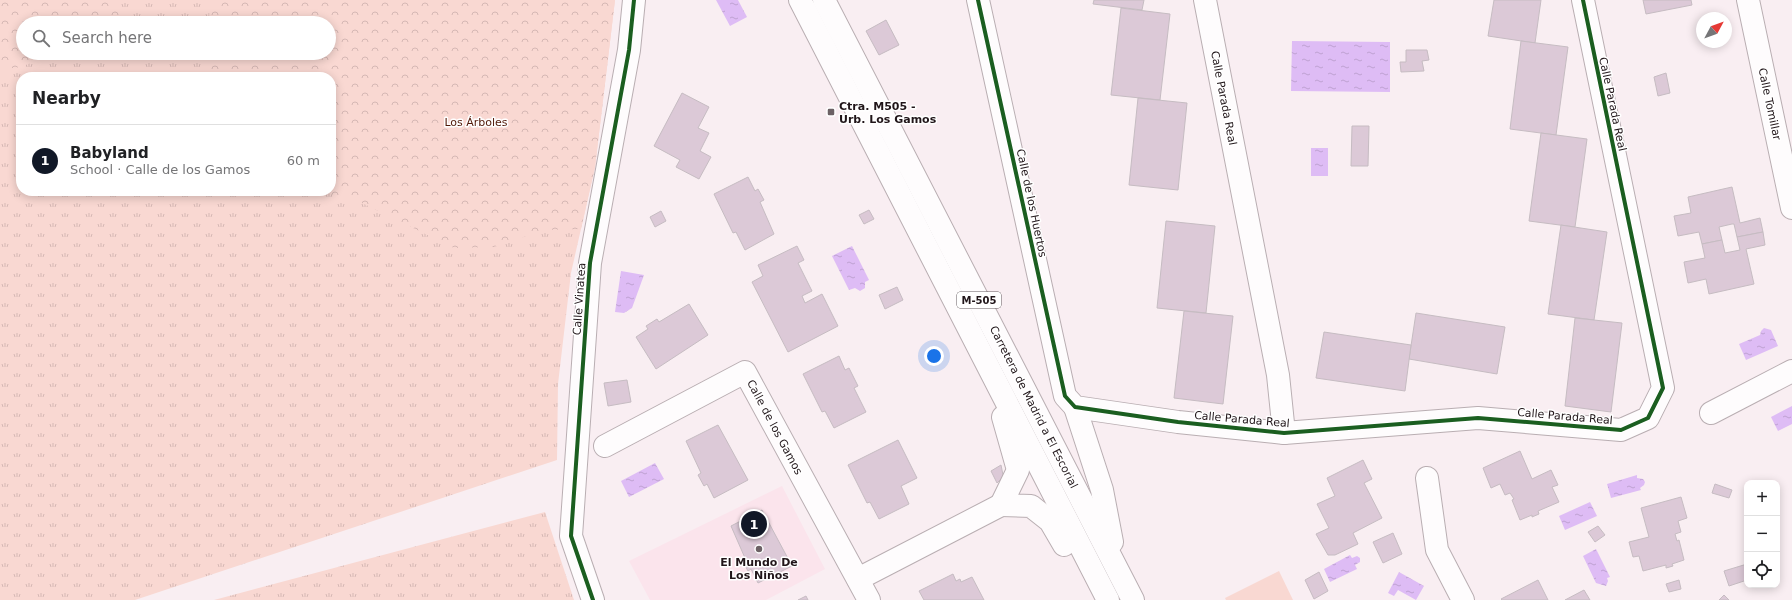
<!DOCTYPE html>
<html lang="en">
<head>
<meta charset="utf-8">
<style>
  :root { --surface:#fff; --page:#f6f6f6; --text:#202124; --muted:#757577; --line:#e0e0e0; --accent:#111827 }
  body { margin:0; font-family:"DejaVu Sans",sans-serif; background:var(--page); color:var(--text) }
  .controls { position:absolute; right:12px; bottom:12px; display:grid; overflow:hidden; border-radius:8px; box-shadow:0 2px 10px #0003 }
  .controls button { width:36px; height:36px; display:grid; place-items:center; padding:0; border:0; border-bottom:1px solid var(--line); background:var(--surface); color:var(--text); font:20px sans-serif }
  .compass { position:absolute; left:1696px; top:12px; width:36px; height:36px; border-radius:50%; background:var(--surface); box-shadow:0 2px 10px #0003; rotate:49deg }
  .you { position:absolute; left:934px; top:356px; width:14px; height:14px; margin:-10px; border:3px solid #fff; border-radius:50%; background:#1a73e8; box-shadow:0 0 0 6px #1a73e833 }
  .badge { display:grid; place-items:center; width:26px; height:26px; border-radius:50%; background:var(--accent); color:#fff; font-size:13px; font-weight:700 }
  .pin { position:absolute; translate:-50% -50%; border:2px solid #fff; box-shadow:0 1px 4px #0006 }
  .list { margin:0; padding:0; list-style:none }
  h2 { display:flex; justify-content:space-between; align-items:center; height:52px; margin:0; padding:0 16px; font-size:17px }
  h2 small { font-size:13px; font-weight:400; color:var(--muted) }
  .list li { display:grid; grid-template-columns:26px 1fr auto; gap:12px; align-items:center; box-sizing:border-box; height:72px; padding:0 16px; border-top:1px solid var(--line) }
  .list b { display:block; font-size:15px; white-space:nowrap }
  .list p { margin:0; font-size:13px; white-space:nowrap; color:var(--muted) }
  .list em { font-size:13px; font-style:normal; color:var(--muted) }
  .icon { flex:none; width:22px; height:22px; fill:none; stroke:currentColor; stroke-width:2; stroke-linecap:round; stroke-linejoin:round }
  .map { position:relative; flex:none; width:1792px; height:600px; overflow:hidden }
  .search { position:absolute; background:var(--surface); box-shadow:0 2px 10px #0003; left:16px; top:16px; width:320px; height:44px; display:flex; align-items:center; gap:10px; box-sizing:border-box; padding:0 14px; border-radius:22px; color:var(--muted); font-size:15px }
  .panel { position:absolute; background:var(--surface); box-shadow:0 2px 10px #0003; left:16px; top:72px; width:320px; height:124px; border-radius:16px }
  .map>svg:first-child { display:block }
</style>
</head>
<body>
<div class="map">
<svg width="1792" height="600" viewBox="0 0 1792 600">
  <defs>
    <pattern id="grass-tufts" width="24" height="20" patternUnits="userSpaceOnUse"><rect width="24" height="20" fill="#f9d8d2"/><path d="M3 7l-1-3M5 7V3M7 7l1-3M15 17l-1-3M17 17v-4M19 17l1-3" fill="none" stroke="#d5b8b4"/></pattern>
    <pattern id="forest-crowns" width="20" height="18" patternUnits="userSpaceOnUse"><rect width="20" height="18" fill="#f9d8d2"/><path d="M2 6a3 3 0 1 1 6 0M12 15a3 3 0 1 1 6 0" fill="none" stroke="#d5b8b4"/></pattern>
    <pattern id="water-ripples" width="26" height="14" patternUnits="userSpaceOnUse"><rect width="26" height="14" fill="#debcf5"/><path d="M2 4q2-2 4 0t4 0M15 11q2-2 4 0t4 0" fill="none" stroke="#bea1d1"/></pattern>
  </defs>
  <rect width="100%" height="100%" fill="#f9eef2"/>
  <!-- built -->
  <polygon fill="#fbe4ec" points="782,486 825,569 766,600 650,600 629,561"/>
  <!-- grass -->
  <g fill="url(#grass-tufts)" fill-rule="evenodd">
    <path d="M0,0H615L595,167L571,273L558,384L557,460L135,600H0ZM23,23H329V53H23ZM21,77H331V191H21Z"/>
    <polygon points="545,512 574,600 214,600"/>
  </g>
  <!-- forest -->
  <g fill="url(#forest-crowns)">
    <polygon points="0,0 118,0 124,23 23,23 23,53 62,53 16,68 0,68"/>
    <polygon points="210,0 615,0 595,167 581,229 544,230 494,247 454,248 358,201 319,191 331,191 331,77 207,77 207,53 329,53 329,23 209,23"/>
  </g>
  <!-- green -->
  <polygon fill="#f9d8d2" points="1279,571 1293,600 1226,600 1225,598"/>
  <!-- water -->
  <g fill="url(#water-ripples)">
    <polygon points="716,0 738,0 747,17 730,26"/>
    <polygon points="1292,41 1390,42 1390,92 1291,91"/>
    <rect x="1311" y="148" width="17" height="28"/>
    <polygon points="852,246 869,280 865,282 865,288 860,291 855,288 849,290 832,256"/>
    <polygon points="621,271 644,275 632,308 624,313 615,312"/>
    <polygon points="1764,328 1771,330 1778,346 1746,360 1739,344 1760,335 1761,331"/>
    <polygon points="1792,406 1792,424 1778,431 1771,417"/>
    <polygon points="655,463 664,479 629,497 621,481"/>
    <polygon points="1637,475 1637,478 1643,479 1645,482 1644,485 1640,488 1641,490 1611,498 1607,484"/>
    <polygon points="1590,502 1597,516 1565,530 1559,516"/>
    <polygon points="1596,549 1610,577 1607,578 1608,581 1606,586 1596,583 1583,556"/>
    <polygon points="1350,555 1352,558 1357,556 1360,558 1360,562 1355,565 1357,569 1330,582 1324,569"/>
    <polygon points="1399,572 1424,586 1416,600 1398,590 1394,596 1388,593"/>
  </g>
  <!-- building -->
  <g fill="#dcc9d7" stroke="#c6bcc2">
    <polygon points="1094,0 1144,0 1142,10 1093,4"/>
    <polygon points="1494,0 1541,0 1535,43 1488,36"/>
    <polygon points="1643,0 1691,0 1692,5 1646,14"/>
    <polygon points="1121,8 1170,14 1160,100 1111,95"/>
    <polygon points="886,20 899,45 879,55 866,31"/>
    <polygon points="1521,41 1568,47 1556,135 1510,129"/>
    <polygon points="1406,50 1427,50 1429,60 1422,61 1424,71 1401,72 1400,62 1406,62"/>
    <polygon points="1666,73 1670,93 1658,96 1654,77"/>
    <polygon points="682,93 709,107 698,128 709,133 700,151 711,157 699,179 676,167 680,160 654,146"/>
    <polygon points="1138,98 1187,103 1178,190 1129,185"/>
    <polygon points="1352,126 1369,126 1368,166 1351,166"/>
    <polygon points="1541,133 1587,139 1575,227 1529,221"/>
    <polygon points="748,177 755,191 758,189 764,200 760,202 774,234 745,250 736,232 733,233 714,194"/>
    <polygon points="1732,187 1740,223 1760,218 1763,232 1737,237 1734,224 1732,224 1719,227 1722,240 1702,244 1699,232 1678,236 1674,216 1691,213 1688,197"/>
    <polygon points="869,210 874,219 864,224 859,215"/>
    <polygon points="661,211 666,221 655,227 650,217"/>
    <polygon points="1166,221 1215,226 1206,313 1157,308"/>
    <polygon points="1561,225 1607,232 1594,320 1548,314"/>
    <polygon points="1763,232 1765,245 1746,249 1754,284 1709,294 1706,279 1688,283 1684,262 1705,258 1702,244 1722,240 1725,253 1740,250 1737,237"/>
    <polygon points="797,246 804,260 798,263 812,291 802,296 805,303 822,294 838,326 788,352 752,282 763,276 758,265"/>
    <polygon points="897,287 903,300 885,309 879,295"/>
    <polygon points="689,304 708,335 656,369 636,337 648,329 646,326 657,319 659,322"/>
    <polygon points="1184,311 1233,316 1223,404 1174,398"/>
    <polygon points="1416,313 1505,327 1497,374 1409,359"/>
    <polygon points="1575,318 1622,323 1611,412 1565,406"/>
    <polygon points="1324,332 1411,345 1405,391 1316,378"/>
    <polygon points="839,356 845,370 849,368 858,386 854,388 866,412 834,428 825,411 822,412 803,374"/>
    <polygon points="627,380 631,402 608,406 604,383"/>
    <polygon points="718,425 748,480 714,498 707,484 704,486 698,475 701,473 686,441"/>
    <polygon points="898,440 917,478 901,486 909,504 879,519 870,502 867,503 848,465"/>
    <polygon points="1520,451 1532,479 1551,470 1558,485 1552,487 1559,502 1538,511 1539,514 1532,517 1532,515 1520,520 1512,500 1514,499 1510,493 1505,495 1500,484 1491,488 1483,468"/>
    <polygon points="1363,460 1372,479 1364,483 1382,518 1353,533 1358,544 1335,555 1328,555 1316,534 1329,528 1317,504 1335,496 1327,478"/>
    <polygon points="1001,465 1003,475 1002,478 997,483 991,471"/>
    <polygon points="1715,484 1732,490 1729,498 1712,493"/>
    <polygon points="1681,497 1687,518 1678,521 1681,532 1675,534 1677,541 1679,540 1684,560 1672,564 1673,566 1666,568 1666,565 1643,571 1639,556 1633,557 1629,542 1649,537 1641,508"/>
    <polygon points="762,510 792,566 758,583 751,569 748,571 742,560 745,558 731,526"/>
    <polygon points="1598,526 1605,535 1595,542 1588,532"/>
    <polygon points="1393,533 1402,554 1383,563 1373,542"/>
    <polygon points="1747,564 1747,580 1729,586 1724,571"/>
    <polygon points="1319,572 1328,591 1314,599 1305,580"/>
    <polygon points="953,574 956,581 960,579 961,582 972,577 984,600 924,600 919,591"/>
    <polygon points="1538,580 1548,600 1502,600 1501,599"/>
    <polygon points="1679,580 1681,589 1669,592 1666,584"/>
    <polygon points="1584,590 1590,600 1565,600"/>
    <polygon points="1724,595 1729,600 1719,600"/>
    <polygon points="806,596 808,600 798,600"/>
  </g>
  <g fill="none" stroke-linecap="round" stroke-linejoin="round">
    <!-- minor casing -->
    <g stroke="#b9aeb2" stroke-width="24">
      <g id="minor">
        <polyline points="978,0 1065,396 1075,407 1178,422 1284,433 1478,418 1621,430 1648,418 1663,388 1583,0"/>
        <polyline points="1205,0 1278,375 1284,433"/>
        <polyline points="1748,0 1792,208"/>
        <polyline points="1711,413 1792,371"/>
        <polyline points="605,446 745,372 869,600"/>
        <polyline points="1427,478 1437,550 1463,600"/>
        <polyline points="858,579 1001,505"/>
        <polyline points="593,600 571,536 590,263 629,50 634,0"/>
      </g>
    </g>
    <!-- highway casing -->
    <g stroke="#b9aeb2" stroke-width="24">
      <g id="highway">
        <polyline points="800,0 1108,600"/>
        <polyline points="824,0 1133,600"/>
        <polyline points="1075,407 1102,490 1112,542"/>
        <polyline points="1003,417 1018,470 1001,505 1031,506 1050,521 1064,545"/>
      </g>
    </g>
    <!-- minor -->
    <use href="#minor" stroke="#fefcfd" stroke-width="22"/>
    <!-- highway -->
    <use href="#highway" stroke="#fefcfd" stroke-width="22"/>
    <!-- cycleway casing -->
    <g stroke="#fff" stroke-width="6">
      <g id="cycleway">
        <polyline points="978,0 1065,396 1075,407 1178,422 1284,433 1478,418 1621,430 1648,418 1663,388 1583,0"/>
        <polyline points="593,600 571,536 590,263 629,50 634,0"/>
      </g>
    </g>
    <!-- cycleway -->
    <use href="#cycleway" stroke="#1b5e20" stroke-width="4"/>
  </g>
  <!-- markers -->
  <g fill="#6c6165" stroke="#fff" stroke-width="1.5">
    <rect x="827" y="108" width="8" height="8" rx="2"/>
    <circle cx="759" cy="549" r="4"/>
  </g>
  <g text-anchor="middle" stroke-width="3" stroke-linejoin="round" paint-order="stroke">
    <!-- shield labels -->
    <rect fill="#fff" stroke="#635b5e" stroke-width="1" x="957" y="292" width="44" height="16" rx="3"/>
    <g font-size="10" font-weight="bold" fill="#201519">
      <text x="979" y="304">M-505</text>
    </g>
    <!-- street labels -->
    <g font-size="11" fill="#201519" stroke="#fff">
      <text transform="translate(1224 98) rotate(79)" y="4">Calle Parada Real</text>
      <text transform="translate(1613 104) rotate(78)" y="4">Calle Parada Real</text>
      <text transform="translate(1770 104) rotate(78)" y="4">Calle Tomillar</text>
      <text transform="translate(1032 203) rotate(78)" y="4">Calle de los Huertos</text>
      <text transform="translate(579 299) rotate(-86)" y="4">Calle Vinatea</text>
      <text transform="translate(1034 407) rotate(63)" y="4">Carretera de Madrid a El Escorial</text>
      <text transform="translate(1565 416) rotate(5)" y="4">Calle Parada Real</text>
      <text transform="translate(1242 419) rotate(5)" y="4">Calle Parada Real</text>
      <text transform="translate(775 427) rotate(62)" y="4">Calle de los Gamos</text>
    </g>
    <!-- poi labels -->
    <g font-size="11" font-weight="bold" fill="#201519" stroke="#fff" text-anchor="start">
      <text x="839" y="110">Ctra. M505 -<tspan x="839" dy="13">Urb. Los Gamos</tspan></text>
      <text x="759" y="566" text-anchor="middle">El Mundo De<tspan x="759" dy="13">Los Niños</tspan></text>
    </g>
    <!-- park labels -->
    <g font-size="11" fill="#501706" stroke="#fff">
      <text x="476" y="126">Los Árboles</text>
    </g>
  </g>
</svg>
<div class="controls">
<button>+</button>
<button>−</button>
<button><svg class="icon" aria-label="locate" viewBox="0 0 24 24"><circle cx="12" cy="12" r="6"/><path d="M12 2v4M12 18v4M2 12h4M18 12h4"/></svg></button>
</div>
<svg class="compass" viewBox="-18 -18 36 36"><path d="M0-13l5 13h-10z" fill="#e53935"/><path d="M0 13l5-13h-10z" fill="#757577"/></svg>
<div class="you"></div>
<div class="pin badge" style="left:754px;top:524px">1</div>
<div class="search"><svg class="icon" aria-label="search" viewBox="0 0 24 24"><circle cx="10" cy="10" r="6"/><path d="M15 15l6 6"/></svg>Search here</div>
<section class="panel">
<h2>Nearby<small></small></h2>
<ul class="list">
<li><span class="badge">1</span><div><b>Babyland</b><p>School · Calle de los Gamos</p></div><em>60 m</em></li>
</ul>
</section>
</div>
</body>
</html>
